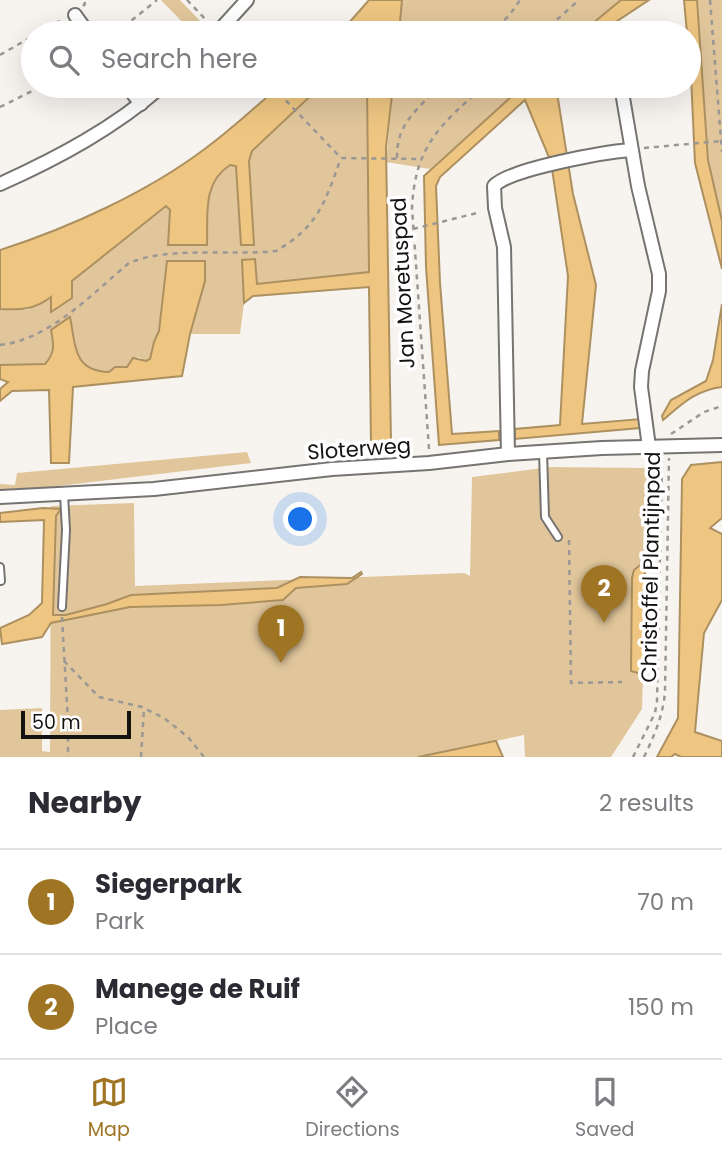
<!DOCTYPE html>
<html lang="en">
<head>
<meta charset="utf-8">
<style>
  :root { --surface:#fff; --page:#f7f7f7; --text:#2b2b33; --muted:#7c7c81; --line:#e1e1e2; --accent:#9f7524 }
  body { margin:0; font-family:Poppins,sans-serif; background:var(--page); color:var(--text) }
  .scale { position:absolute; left:21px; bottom:18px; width:110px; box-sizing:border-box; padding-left:7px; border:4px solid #141312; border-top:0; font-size:19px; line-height:24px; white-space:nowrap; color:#141312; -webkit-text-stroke:5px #fff; paint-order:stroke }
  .you { position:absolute; left:301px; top:520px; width:24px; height:24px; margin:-18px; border:5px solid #fff; border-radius:50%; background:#1a73e8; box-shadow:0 0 0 10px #1a73e833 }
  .badge { display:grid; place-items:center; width:46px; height:46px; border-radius:50%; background:var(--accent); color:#fff; font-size:23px; font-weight:700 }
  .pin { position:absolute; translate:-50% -58px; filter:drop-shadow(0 2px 4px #0008) }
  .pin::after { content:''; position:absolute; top:37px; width:24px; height:21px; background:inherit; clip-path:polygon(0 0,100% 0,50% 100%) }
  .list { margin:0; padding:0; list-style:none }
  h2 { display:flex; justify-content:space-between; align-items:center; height:91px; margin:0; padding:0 28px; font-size:30px }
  h2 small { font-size:23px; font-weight:400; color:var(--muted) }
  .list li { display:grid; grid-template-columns:46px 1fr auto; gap:21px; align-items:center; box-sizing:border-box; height:105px; padding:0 28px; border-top:2px solid var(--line) }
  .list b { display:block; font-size:26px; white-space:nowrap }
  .list p { margin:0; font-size:23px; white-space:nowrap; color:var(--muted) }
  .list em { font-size:23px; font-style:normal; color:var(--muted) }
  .icon { flex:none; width:38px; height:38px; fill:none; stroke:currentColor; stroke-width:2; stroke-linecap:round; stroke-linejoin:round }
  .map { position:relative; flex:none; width:722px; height:757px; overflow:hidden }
  .search { position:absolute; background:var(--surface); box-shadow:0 7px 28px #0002; left:21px; right:21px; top:21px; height:77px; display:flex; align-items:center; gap:18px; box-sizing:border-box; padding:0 24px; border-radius:38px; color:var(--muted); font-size:26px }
  .sheet { height:301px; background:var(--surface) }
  nav { display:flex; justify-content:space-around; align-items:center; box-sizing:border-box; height:98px; border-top:2px solid var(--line); background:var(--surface); font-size:19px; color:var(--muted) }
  nav a { display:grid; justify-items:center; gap:4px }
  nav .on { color:var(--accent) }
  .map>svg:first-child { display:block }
</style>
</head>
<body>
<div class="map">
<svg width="722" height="757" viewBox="0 0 722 757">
  <rect width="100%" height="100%" fill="#f7f4f0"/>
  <!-- green -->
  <g fill="#e1c69b">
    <polygon points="161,0 180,0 203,24 193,33"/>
    <polygon points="402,0 621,0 581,33 399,33"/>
    <polygon points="697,0 722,0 722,221 708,160"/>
    <path d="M321,86H367L369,272L256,284L242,260L244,303L240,334H190L205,281V262L168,261L159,331L154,342L150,359L146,361L138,357L127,367H115L109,372C73,371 76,346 70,318L52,330C54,345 55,353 45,364L0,365V309L27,310L51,297L52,312L71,298V281L166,206L207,245C208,215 202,183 230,165L236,166L241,245H254L249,161L252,151Z"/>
    <polygon points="393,86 523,86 430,169 386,162"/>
    <polygon points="247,452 251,463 8,492 0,489 0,484 15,485 17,473"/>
    <polygon points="550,467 649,468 642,709 611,757 525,757 524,735 418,757 0,757 0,710 42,708 42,751 50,752 51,506 134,503 135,586 464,573 470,576 472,477"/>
  </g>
  <!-- water -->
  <g fill="#eec682" stroke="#ad9060" stroke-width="2">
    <polygon points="369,0 402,0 399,33 340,33"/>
    <polygon points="621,0 649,0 599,33 581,33"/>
    <polygon points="684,0 697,0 708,160 722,221 722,269 695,163 689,33 687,33"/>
    <path d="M280,86H321L252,151L249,161L254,245H241L236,166L230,165C202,183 208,215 207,245H168L170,210L166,206L72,281V298L51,312V297C34,310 20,310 0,309V250C69,228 148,192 206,148C232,129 256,106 280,86Z"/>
    <polygon points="367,86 393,86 386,147 391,443 371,445 369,287 253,296 244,303 242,260 255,259 257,284 369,272"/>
    <polygon points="523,86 556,86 573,194 596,285 582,424 641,419 640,428 515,439 515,429 560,425 568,276 551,162 525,100 440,177 436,186 440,283 452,434 499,431 499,440 439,445 426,267 424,176"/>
    <path d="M167,261H205V281L190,334L182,376L73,387L69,463H51L49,390L12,391L0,401V389L8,382L0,379V365L45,364C55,353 54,345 51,330L70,317C76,346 73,371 109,372L115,367H127L133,358L146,361L150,359L154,342L159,331Z"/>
    <path d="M722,304V387C696,390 682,404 663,420L662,416L671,400L706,381L713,360Z"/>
    <polygon points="722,462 722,518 710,528 722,534 722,600 704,633 695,732 722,741 722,757 681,757 675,754 671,757 657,757 678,718 682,479 691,465"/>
    <polygon points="43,508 61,509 56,516 53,615 66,615 107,604 131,595 277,588 300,577 352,578 361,572 362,574 347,584 296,588 283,600 221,605 130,607 51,623 42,637 2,644 0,628 29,615 42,603 44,520 0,522 0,513"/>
    <polygon points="645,561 645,675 631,671 632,578 634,570"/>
    <polygon points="496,741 503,757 418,757 495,741"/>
  </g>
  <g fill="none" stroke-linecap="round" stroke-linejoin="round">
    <!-- lane casing -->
    <g stroke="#767470" stroke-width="10">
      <g id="lane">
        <polyline points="543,452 545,517 558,537"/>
        <polyline points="0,567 1,581"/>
        <polyline points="62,607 66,530 64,494"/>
      </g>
    </g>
    <!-- street casing -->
    <g stroke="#767470" stroke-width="16">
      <g id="street">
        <polyline points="75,15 88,33"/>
        <polyline points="217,33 247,0"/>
        <polyline points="127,86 141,104"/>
        <polyline points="621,86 638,186 659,274 659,291 642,371 641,387 649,447"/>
        <path d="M0,184C58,158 114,128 162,86"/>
        <path d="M508,454L504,247L495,208L494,186C509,169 605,152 631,150"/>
        <polyline points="0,497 154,489 332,469 429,463 508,454 602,448 722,445"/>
      </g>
    </g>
    <!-- path -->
    <g stroke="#9a9795" stroke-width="2.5" stroke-dasharray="5 5" stroke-linecap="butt">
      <polyline points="187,0 209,23"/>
      <polyline points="710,0 722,152"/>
      <polyline points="83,6 85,4 84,0"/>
      <polyline points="38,33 63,19"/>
      <polyline points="116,33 157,0"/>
      <polyline points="489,33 509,16 520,0"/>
      <polyline points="542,33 579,0"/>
      <polyline points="0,55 33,36"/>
      <polyline points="272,86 341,158 420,159"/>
      <polyline points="0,107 42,86"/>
      <polyline points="644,148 721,141"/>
      <path d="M397,158C396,123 418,110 439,86"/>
      <polyline points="413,229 481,212"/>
      <path d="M0,345C49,340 93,293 129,263C169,246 231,256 276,251C318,227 325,202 341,158"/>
      <polyline points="671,434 704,412 722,406"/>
      <path d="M429,449L412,208C415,146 440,125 484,86"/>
      <polyline points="569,540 571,683 622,682"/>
      <polyline points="62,617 68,721 68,757"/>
      <polyline points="64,661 99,697 142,707 164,718 188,737 204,757"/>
      <polyline points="141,757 144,708"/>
      <polyline points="633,757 655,713 657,701 662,461"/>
      <path d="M644,757C654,736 663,716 665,692L669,458"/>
    </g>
    <!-- lane -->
    <use href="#lane" stroke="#fff" stroke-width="6"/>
    <!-- street -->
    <use href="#street" stroke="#fff" stroke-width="12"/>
  </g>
  <g text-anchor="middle" stroke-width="7" stroke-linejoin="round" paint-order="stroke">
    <!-- street labels -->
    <g font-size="21" fill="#141312" stroke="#fff">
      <text transform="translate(403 283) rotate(-93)" y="7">Jan Moretuspad</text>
      <text transform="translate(359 449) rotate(-4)" y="7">Sloterweg</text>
      <text transform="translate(651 567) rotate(-89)" y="7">Christoffel Plantijnpad</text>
    </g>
  </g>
</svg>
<div class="scale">50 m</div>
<div class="you"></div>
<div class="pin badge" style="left:281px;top:663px">1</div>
<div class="pin badge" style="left:604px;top:623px">2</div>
<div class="search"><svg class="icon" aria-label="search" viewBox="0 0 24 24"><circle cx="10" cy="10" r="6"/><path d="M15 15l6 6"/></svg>Search here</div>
</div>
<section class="sheet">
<h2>Nearby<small>2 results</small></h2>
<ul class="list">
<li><span class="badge">1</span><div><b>Siegerpark</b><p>Park</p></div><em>70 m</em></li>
<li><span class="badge">2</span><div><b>Manege de Ruif</b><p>Place</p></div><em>150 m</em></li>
</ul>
</section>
<nav>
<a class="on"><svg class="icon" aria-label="map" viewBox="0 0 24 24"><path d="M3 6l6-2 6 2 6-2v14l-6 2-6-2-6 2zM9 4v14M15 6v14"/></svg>Map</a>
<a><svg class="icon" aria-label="directions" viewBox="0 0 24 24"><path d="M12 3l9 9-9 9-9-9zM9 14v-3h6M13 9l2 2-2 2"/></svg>Directions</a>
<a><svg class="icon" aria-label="saved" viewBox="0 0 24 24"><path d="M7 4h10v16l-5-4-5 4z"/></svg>Saved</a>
</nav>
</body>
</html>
